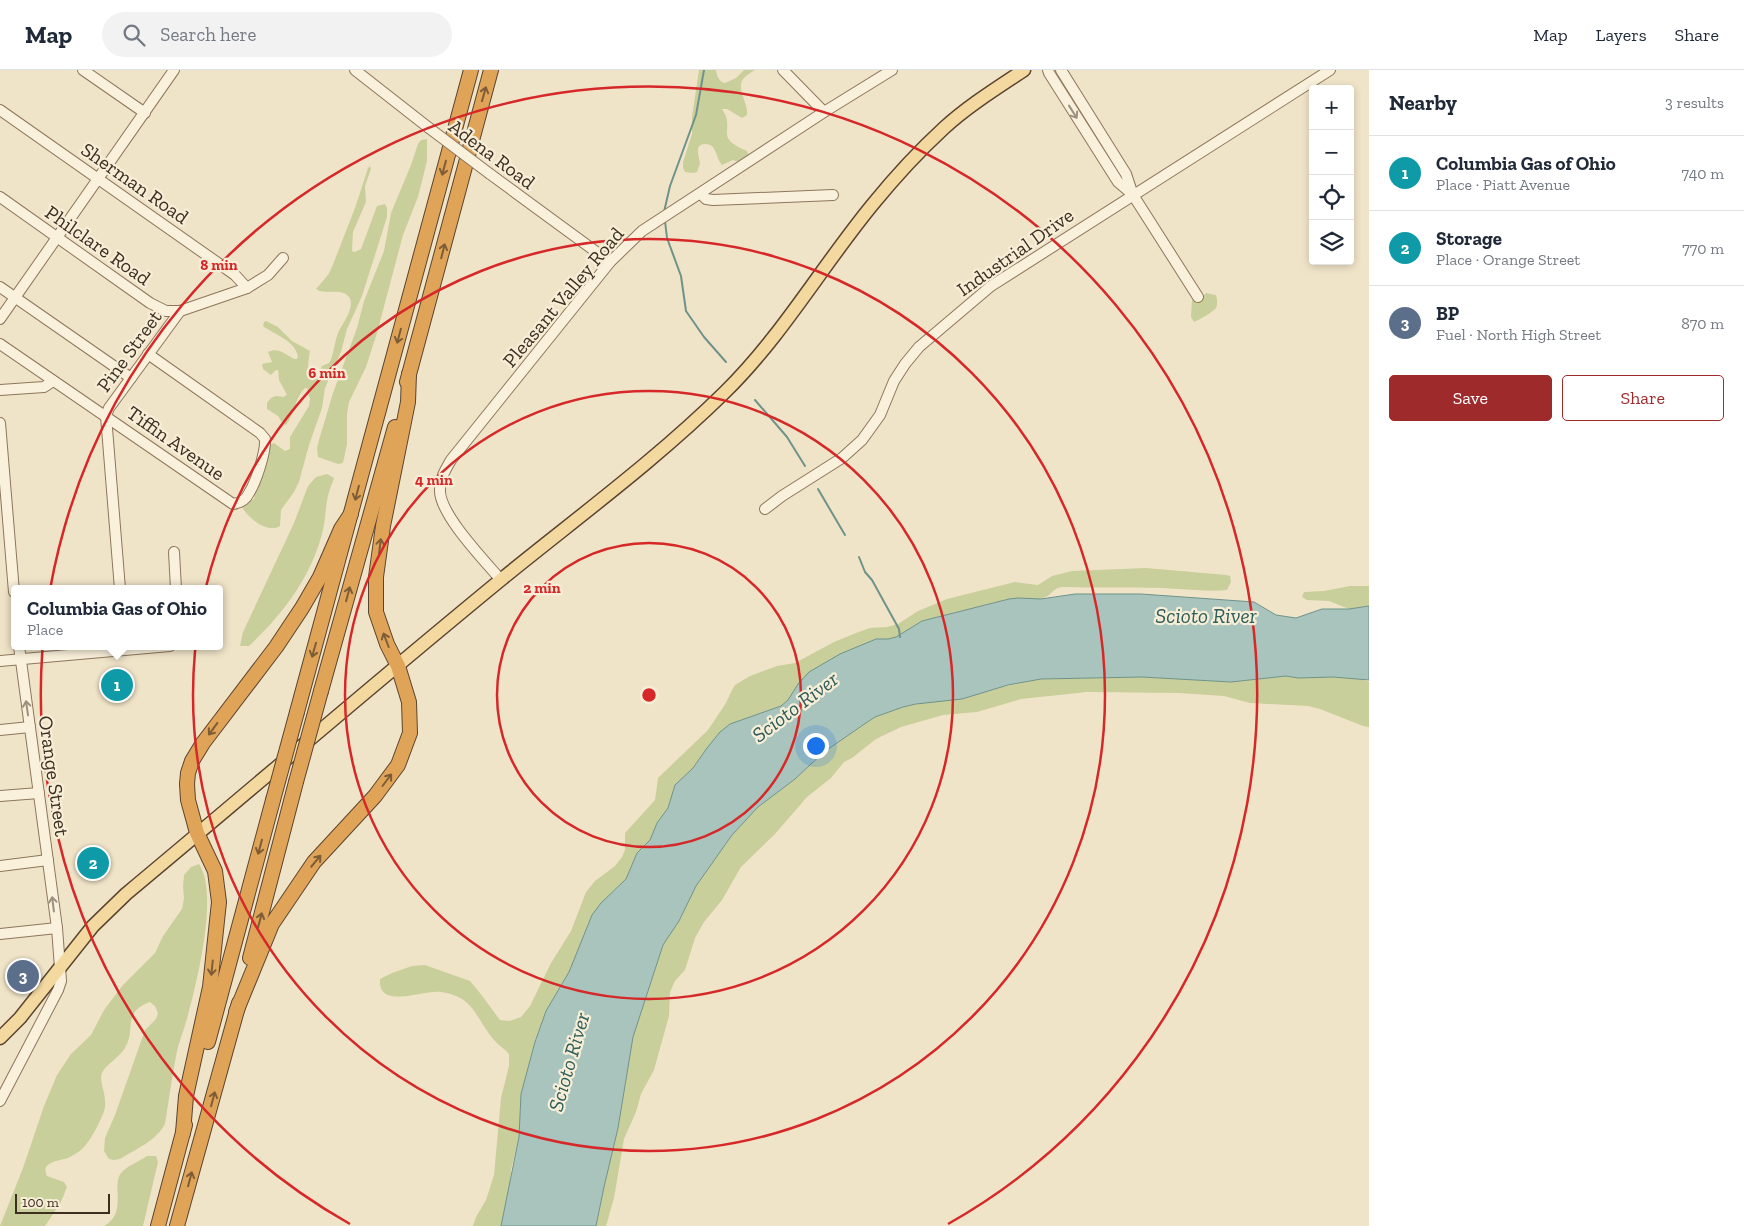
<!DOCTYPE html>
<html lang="en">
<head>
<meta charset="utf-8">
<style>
  :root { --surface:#fff; --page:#f2f2f3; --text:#1f2937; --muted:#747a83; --line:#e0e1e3; --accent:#9e2a2b }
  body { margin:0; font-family:"Zilla Slab",serif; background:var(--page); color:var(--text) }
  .controls { position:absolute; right:15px; top:15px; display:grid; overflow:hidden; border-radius:5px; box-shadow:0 2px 8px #0003 }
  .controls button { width:45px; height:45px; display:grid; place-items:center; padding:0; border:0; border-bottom:1px solid var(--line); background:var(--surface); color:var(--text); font:25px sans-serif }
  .scale { position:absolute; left:15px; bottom:12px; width:95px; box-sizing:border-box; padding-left:5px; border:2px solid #3d2e20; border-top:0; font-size:14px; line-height:18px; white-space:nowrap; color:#3d2e20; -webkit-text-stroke:4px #f7eed8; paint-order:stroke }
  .you { position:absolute; left:815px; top:675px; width:18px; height:18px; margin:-12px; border:4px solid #fff; border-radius:50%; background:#1a73e8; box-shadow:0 0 0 8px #1a73e833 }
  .badge { display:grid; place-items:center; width:32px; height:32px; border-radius:50%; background:var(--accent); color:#fff; font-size:16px; font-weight:700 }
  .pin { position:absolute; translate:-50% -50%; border:2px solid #fff; box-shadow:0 1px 5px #0006 }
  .popup { position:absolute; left:11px; top:515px; width:212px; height:65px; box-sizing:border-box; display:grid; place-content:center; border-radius:5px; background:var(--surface); filter:drop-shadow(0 1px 4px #0005); font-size:16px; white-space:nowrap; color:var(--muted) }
  .popup b { font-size:19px; color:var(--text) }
  .popup::after { content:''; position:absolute; left:50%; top:100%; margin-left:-10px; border:10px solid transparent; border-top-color:var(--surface) }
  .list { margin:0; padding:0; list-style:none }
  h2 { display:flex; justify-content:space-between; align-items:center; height:65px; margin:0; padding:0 20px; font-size:21px }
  h2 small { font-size:16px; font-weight:400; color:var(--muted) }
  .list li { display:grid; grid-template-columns:32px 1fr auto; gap:15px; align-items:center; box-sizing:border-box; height:75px; padding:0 20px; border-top:1px solid var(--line) }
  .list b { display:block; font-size:19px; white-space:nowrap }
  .list p { margin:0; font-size:16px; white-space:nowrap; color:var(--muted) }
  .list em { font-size:16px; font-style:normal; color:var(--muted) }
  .actions { display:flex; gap:10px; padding:15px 20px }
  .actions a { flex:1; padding:11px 0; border:1px solid var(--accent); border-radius:5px; text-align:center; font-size:18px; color:var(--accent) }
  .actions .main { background:var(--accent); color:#fff }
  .icon { flex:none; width:28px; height:28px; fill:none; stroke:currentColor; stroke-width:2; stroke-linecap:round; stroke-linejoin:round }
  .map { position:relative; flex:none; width:1369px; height:1156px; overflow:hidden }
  header { display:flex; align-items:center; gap:30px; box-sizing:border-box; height:70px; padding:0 25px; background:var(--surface); border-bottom:1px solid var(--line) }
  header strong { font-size:24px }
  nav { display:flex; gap:28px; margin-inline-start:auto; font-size:18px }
  .search { width:350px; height:45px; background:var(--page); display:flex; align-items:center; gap:12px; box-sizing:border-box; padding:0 18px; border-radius:28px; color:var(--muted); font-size:19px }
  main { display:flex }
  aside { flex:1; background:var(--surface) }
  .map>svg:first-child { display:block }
</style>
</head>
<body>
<header>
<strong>Map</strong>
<div class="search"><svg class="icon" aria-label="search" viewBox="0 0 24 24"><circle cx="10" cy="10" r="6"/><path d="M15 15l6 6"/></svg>Search here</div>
<nav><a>Map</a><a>Layers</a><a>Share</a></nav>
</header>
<main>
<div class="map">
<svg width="1369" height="1156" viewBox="0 0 1369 1156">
  <rect width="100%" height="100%" fill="#f0e4c8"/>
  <!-- green -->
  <g fill="#c9cf9b">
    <path d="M699,0H716C717,6 719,12 725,13L736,8L744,0H755C752,2 748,4 745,7C734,17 749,33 747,45L742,48L727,39H722C737,61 712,66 747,81L749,86L741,93L733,90L722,95C717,89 717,83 713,77C711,75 708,74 705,74C693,75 700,87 700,94C699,96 698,99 697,102L693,103L685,102L683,98V92L692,64V47Z"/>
    <polygon points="427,69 427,91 418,127 403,165 377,263 366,297 349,332 347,344 347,374 343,393 338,394 318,387 317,378 319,370 333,323 357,258 364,231 384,181 391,143 411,95 418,74 421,70"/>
    <path d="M370,96L371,99L365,116L366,132L353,162L352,181L355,182L361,179L377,136L385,134L387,138V147L362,226L347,259L341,282L325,318L322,338L309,375L299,412L294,422L281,440L280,456C267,464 248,448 242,437L254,429L257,415L270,375L274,373L285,381L290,379V367L309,336L310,329L307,318H305C295,327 294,345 286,355L283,354L278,346L267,339V333C272,326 275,325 283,327L287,325L279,310L278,300H276L271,305L263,299L262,294L272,292L268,282C278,277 285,284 294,289H297L298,286C294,270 275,265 263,256L264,252L266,251L278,257L292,271L310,281C309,289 306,300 311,307L316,306L322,296C324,295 327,294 329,293C333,288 335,270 338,263C342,254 356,237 349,227C341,217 325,226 316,219L328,205L332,197L355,138L368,98Z"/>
    <path d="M1206,223L1216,225C1217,229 1218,234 1216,238C1213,242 1199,250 1194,252L1191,247L1192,230L1200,229Z"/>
    <path d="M327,404L334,408C333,413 330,417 329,422C325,436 326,450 322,464C310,509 282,545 249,576H240L243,562L294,453L308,416L316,407Z"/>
    <path d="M1146,498L1227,505L1230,506L1231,512L1227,520C1206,522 1184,519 1162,518C1129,517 1096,518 1062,517C1054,517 1051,526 1043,528C1033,531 1020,527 1009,529L922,551L896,567L888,569H876L798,614L788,630L781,636L730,654L720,662L707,678L693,698L675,715L668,738L657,753L650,770L637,783L626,809L601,833L569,902L546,941L535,972L521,1024L519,1067L511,1100L510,1119L501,1156H473L476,1147L486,1130L494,1105L501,1028L509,996V984C505,979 499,976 495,971C475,949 476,927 441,922C424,919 377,941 380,909L392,903L412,896L425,895L470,911L480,923L500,950L509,951L521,947L530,936L551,893L571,861L586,822L595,811L615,796L622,787L625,780V763L655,730L658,708L708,660L726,633L732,620L735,615L750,606L777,596L795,593L834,572L856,563L870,558L887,557L898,554L918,541L947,529L1015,512L1038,515L1052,506L1072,501Z"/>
    <polygon points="1350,516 1369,516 1369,536 1349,539 1329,531 1307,530 1302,527 1304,522 1324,521"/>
    <path d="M1286,606C1313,610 1344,601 1369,612V657L1363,656L1320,639L1308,636L1250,633L1224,626L1178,623L1087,622L1021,629L977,642L943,645L901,657L876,669L852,688L844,692L831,708L807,727L775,764L741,797L722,830L704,852L695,868L685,900L675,911L670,922L669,946L654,1000L641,1024L636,1042L624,1069L614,1128L606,1156H596L604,1117L618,1058L633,967L663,875L679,851L696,816L732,765L758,737L795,709L824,682L875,647L903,637L1041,609L1142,607L1231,612Z"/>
    <path d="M199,794C219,823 197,912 188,945C185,957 180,969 177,981C172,1005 169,1030 165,1054C156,1071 136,1079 120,1089L114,1090L109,1089L104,1081L105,1068L115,1045L145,960L156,949L158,943L155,936L150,932C121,943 137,957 125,978C120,987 105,995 102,1003C98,1013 110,1029 103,1044C98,1056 90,1072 81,1080C77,1083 72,1086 68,1088C58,1091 40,1092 47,1106L64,1112L67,1117L61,1132L45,1156H0L23,1098L44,1036L57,1005L71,984L91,965L104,940L123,915L155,883L163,866L182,839L184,828L183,816L184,805L191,797Z"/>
    <path d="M147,1086H156L158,1092L143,1156H104C128,1143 111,1115 121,1103C127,1096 140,1091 147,1086Z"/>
  </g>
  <!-- water -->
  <polygon fill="#a9c4bc" stroke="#6f938a" points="1075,524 1141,524 1254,532 1276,545 1296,548 1322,539 1349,539 1369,536 1369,610 1333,607 1298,608 1286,606 1231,612 1142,607 1041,609 1008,615 962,629 916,634 903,637 875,647 863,655 824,682 795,709 758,737 732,765 696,816 679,851 663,875 633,967 618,1058 604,1117 596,1156 501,1156 519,1067 521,1024 535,972 546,941 569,902 592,845 601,833 626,809 637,783 650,770 657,753 668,738 675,715 693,698 707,678 720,662 730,654 781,636 788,630 798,614 809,602 840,584 876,569 888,569 896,567 922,551 1009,529 1018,528 1041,529"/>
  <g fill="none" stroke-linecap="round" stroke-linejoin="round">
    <!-- stream -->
    <g stroke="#6f938a" stroke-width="2">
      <polyline points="664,142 670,116 696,45 704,0"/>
      <polyline points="665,151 667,168 681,206 686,241 704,267 726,292"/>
      <polyline points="755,330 787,367 805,396"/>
      <polyline points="818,419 845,465"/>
      <polyline points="859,487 865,502 872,510 899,559 900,567"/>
    </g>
    <!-- minor casing -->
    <g stroke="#8d765c" stroke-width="12">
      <g id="minor">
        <polyline points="83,0 145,43"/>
        <polyline points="355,0 429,58"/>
        <polyline points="783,0 824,42"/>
        <polyline points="1048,0 1049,3 1118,112 1132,124"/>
        <polyline points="1061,0 1126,104 1133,125 1198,227"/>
        <polyline points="0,40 235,205 247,218"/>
        <polyline points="490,104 610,192"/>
        <polyline points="701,124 706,129 713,130 833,125"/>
        <polyline points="0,127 150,233 166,241 180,241"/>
        <polyline points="0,217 131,308"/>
        <polyline points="0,249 174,0"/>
        <path d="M0,274L233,434C240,433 246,430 249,423C256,412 266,382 265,369L260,363L148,284"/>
        <polyline points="0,320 44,317 53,311"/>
        <polyline points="0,353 14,522"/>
        <polyline points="765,439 782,426 842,388 862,370 880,345 894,311 905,294 919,277 991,216 1330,0"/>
        <polyline points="174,482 176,519"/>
        <path d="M501,510C485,491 438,443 440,419C440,408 446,399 451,390L610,192L642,161L824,42L892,0"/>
        <polyline points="120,519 106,346 109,338 180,241 247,218 268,205 283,188"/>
        <polyline points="0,591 170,576"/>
        <polyline points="0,660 30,657"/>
        <polyline points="0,726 39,723"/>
        <polyline points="0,796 48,790"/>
        <polyline points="0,864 57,858"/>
        <polyline points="0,1031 58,920 61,911 57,858 19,576"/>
      </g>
    </g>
    <!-- major casing -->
    <g stroke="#5b4430" stroke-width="15">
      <path id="major" d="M0,968L20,948L93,856L126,824C252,719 376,612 503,508C578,447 656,390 725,322C782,266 822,196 873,134C895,107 919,81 944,58C968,36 997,18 1024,0"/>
    </g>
    <!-- highway casing -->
    <g stroke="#5b4430" stroke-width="16">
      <g id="highway">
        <polyline points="407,312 491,0"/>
        <polyline points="321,621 395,357"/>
        <polyline points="297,642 471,0"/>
        <polyline points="250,888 296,712"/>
        <polyline points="236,942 272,854 314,792 375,726 398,695 410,663 409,632 398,596 387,574 376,542 376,507 383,456 408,332 409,304"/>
        <polyline points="208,972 273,730"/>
        <polyline points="183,1063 186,1026 210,917 219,832 215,801 197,763 188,730 187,714 188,703 192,691 203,673 276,577 302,538 320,507 341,459 351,444"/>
        <polyline points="158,1156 185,1055"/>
        <polyline points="177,1156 239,933"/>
      </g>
    </g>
    <!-- minor -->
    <use href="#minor" stroke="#faf1dc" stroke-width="10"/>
    <!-- major -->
    <use href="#major" stroke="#f3d9a0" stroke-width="12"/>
    <!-- highway -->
    <use href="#highway" stroke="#e0a458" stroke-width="14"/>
    <!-- minor-bridge casing -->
    <g stroke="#8d765c" stroke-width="12" stroke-linecap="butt">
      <polyline id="minor-bridge" points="429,58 490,104"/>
    </g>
    <!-- highway-bridge casing -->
    <g stroke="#5b4430" stroke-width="16" stroke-linecap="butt">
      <g id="highway-bridge">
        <polyline points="296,712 321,621"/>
        <polyline points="273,730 297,642"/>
      </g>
    </g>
    <!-- minor-bridge -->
    <use href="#minor-bridge" stroke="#faf1dc" stroke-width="10"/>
    <!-- highway-bridge -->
    <use href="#highway-bridge" stroke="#e0a458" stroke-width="14"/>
  </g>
  <!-- one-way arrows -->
  <defs><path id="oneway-shaft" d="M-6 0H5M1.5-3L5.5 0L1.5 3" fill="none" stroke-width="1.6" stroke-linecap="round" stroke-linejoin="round" transform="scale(1.25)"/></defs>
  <g stroke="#7e5d36">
    <use href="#oneway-shaft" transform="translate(484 24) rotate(-74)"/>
    <use href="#oneway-shaft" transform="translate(444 98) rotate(105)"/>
    <use href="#oneway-shaft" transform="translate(443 181) rotate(-76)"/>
    <use href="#oneway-shaft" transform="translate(399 266) rotate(105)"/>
    <use href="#oneway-shaft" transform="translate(357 423) rotate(105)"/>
    <use href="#oneway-shaft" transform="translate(380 476) rotate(-83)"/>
    <use href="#oneway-shaft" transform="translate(348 524) rotate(-75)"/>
    <use href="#oneway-shaft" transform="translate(386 570) rotate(-111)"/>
    <use href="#oneway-shaft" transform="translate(314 580) rotate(106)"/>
    <use href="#oneway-shaft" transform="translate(213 659) rotate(126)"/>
    <use href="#oneway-shaft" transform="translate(387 710) rotate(-53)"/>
    <use href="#oneway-shaft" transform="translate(260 777) rotate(105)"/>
    <use href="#oneway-shaft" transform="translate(316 791) rotate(-50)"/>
    <use href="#oneway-shaft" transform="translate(260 850) rotate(-75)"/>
    <use href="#oneway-shaft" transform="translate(212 898) rotate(96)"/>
    <use href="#oneway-shaft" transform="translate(213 1029) rotate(-75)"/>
    <use href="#oneway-shaft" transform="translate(190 1109) rotate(-75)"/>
  </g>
  <g stroke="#9c907e">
    <use href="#oneway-shaft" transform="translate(1073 42) rotate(58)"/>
    <use href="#oneway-shaft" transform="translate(27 638) rotate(-98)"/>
    <use href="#oneway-shaft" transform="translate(53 834) rotate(-97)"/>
  </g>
  <!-- distance rings -->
  <g fill="none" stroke="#d62828" stroke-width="2.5">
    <circle cx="649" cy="625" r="152"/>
    <circle cx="649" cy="625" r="304"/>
    <circle cx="649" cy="625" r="456"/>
    <path d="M350 1154A608 608 0 1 1 948 1154"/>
  </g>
  <g text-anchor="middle" stroke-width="4.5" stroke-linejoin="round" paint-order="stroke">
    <!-- street labels -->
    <g font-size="20" fill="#3d2e20" stroke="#f7eed8">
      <text transform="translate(492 84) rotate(37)" y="7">Adena Road</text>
      <text transform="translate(135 113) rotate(35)" y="7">Sherman Road</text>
      <text transform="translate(98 175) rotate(35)" y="7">Philclare Road</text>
      <text transform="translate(1015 182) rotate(-35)" y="7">Industrial Drive</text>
      <text transform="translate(563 227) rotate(-50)" y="7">Pleasant Valley Road</text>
      <text transform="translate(129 281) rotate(-54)" y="7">Pine Street</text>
      <text transform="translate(176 373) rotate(35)" y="7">Tiffin Avenue</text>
      <text transform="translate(54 706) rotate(82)" y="7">Orange Street</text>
    </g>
    <!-- water labels -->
    <g font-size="21" font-style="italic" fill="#2f5d5a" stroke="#f7eed8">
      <text x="1206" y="553">Scioto River</text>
      <text transform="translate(795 637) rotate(-37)" y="7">Scioto River</text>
      <text transform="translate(569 992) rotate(-74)" y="7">Scioto River</text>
    </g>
  </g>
  <circle cx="649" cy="625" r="8" fill="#d62828" stroke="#f7eed8" stroke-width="2.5"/>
  <g font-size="15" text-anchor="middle" font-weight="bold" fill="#d62828" stroke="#f7eed8" stroke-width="4.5" stroke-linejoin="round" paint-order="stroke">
    <text x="219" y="200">8 min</text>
    <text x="327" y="308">6 min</text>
    <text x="434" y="415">4 min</text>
    <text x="542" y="523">2 min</text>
  </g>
</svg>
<div class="controls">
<button>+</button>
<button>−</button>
<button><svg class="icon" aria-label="locate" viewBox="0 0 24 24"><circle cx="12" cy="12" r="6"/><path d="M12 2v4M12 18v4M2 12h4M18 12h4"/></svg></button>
<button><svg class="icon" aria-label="layers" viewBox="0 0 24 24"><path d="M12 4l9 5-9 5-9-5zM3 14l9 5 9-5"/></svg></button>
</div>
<div class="scale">100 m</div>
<div class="you"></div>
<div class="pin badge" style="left:117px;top:615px;background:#0f9aa8">1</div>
<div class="popup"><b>Columbia Gas of Ohio</b>Place</div>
<div class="pin badge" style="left:93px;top:793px;background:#0f9aa8">2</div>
<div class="pin badge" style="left:23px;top:906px;background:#5c6f8a">3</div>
</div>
<aside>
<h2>Nearby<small>3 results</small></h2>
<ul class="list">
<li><span class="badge" style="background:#0f9aa8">1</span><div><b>Columbia Gas of Ohio</b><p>Place · Piatt Avenue</p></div><em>740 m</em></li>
<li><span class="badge" style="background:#0f9aa8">2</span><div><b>Storage</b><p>Place · Orange Street</p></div><em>770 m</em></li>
<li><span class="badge" style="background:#5c6f8a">3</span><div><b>BP</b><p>Fuel · North High Street</p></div><em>870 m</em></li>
</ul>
<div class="actions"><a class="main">Save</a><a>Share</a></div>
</aside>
</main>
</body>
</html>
